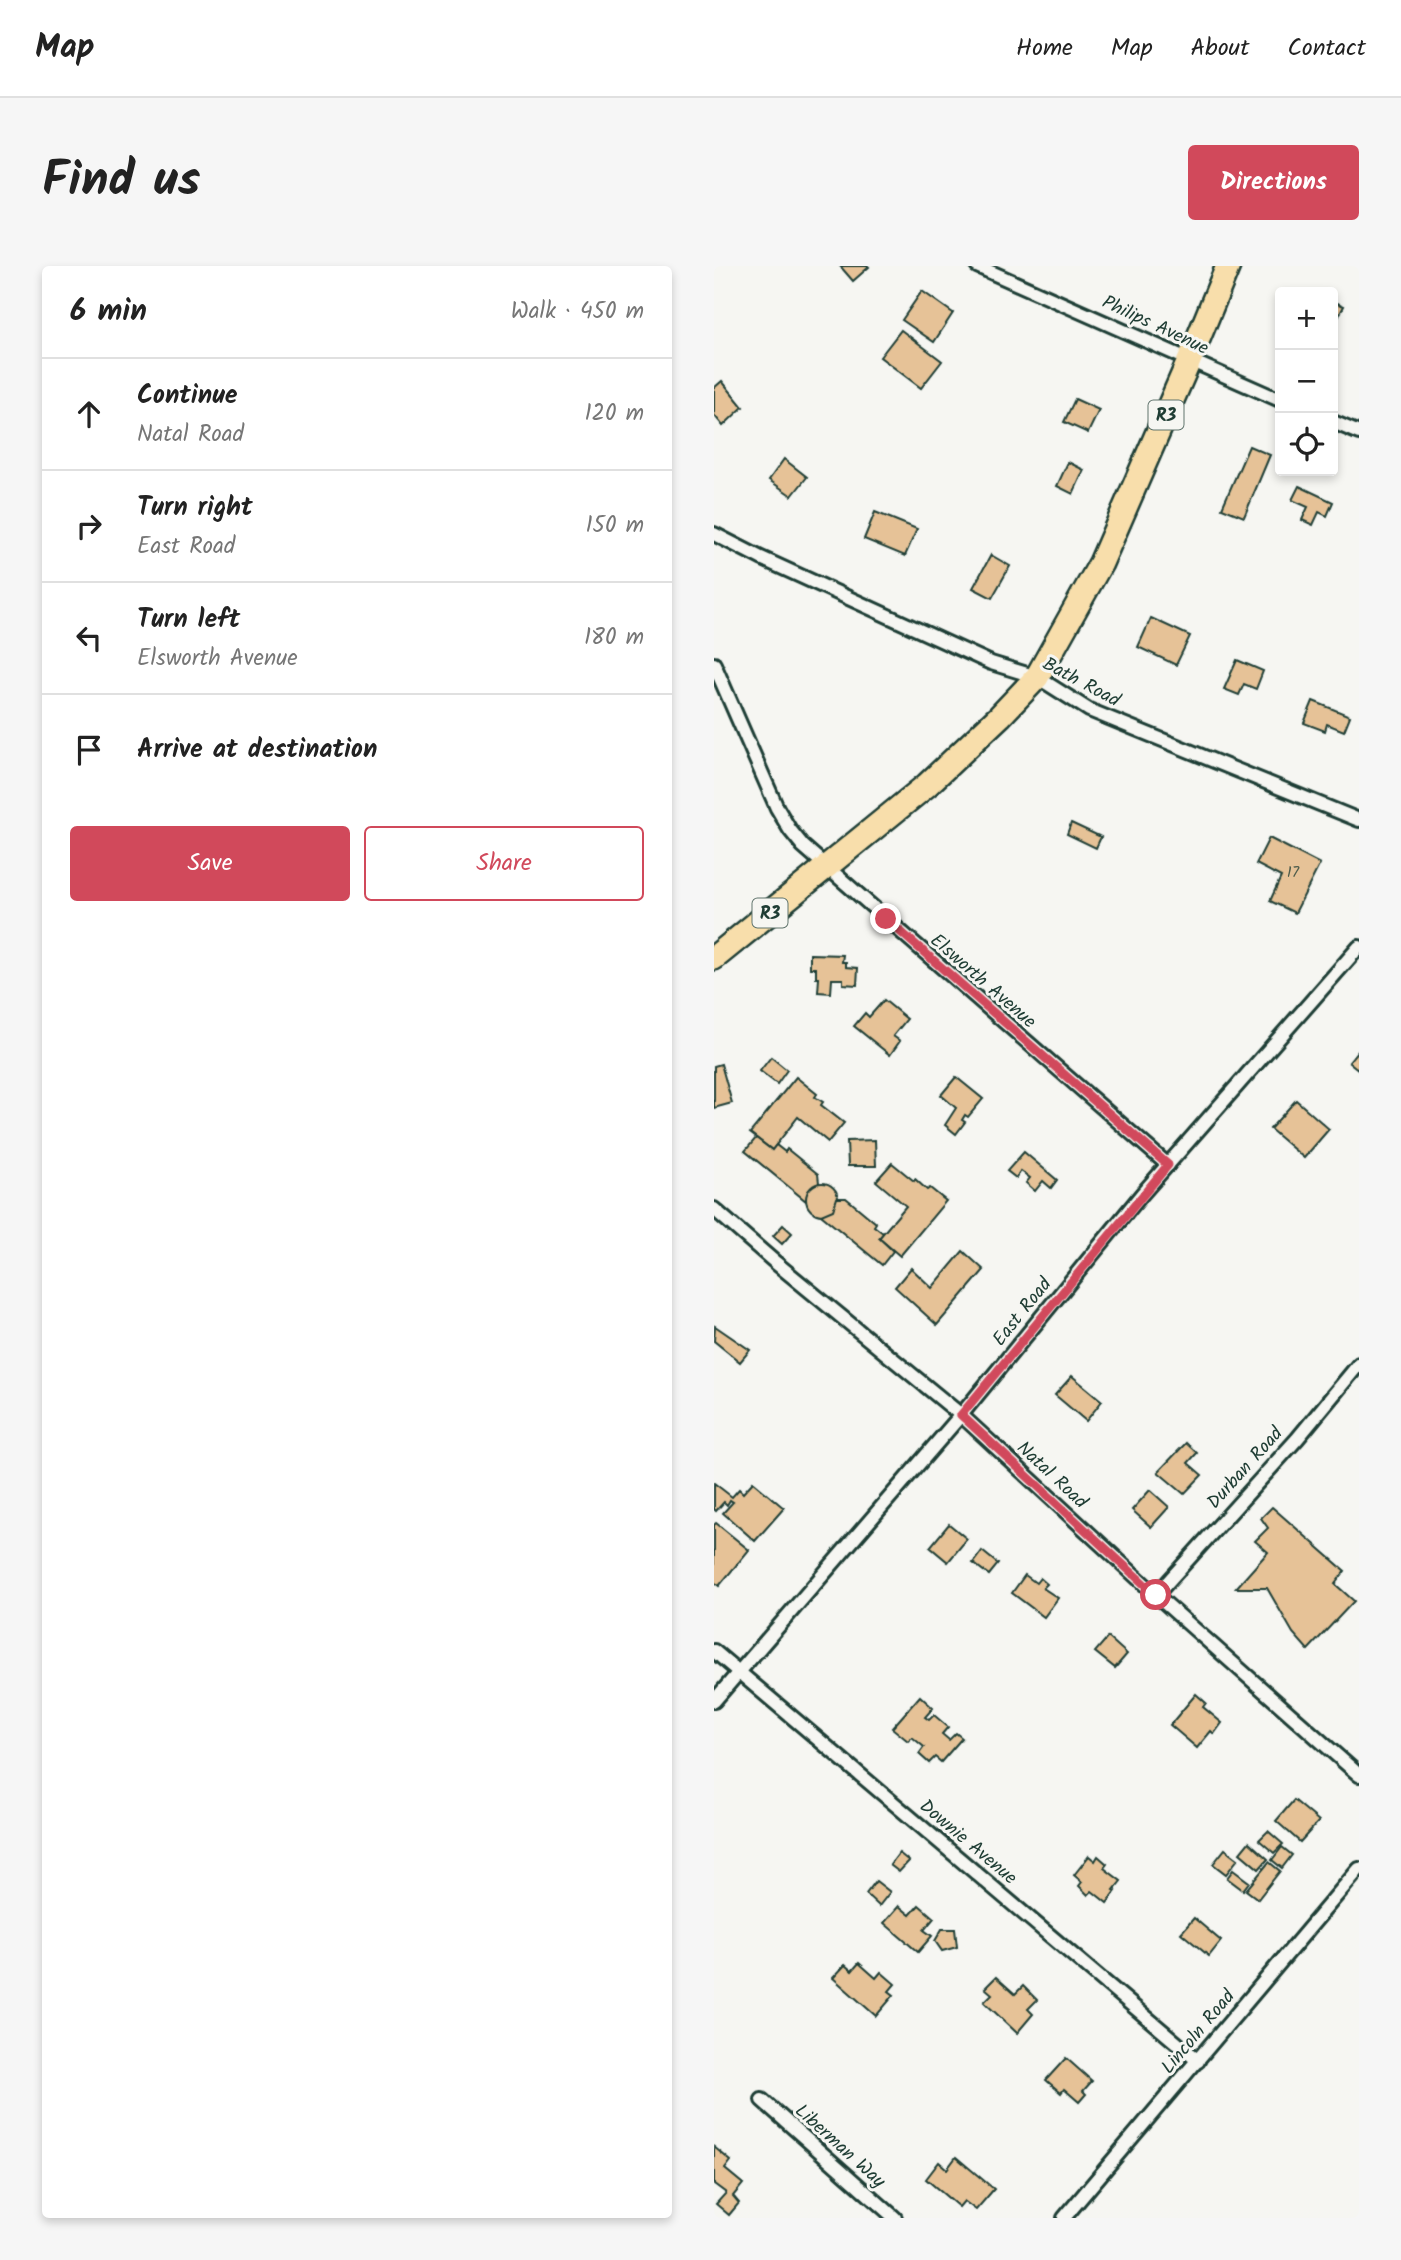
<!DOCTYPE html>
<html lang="en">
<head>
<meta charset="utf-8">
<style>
  :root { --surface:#fff; --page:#f6f6f6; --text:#222; --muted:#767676; --line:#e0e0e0; --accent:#d1495b }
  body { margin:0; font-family:Kalam,sans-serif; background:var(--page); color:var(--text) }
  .controls { position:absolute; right:21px; top:21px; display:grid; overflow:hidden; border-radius:7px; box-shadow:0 4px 10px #0003 }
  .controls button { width:63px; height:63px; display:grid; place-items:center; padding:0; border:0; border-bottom:2px solid var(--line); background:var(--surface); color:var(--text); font:35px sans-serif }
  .stop { position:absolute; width:21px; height:21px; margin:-16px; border:5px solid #d1495b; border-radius:50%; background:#fff }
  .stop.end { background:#d1495b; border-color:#fff; box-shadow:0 2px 7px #0008 }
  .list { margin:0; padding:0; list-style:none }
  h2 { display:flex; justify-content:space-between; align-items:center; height:91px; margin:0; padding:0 28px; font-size:30px }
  h2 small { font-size:23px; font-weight:400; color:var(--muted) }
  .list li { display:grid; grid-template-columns:46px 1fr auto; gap:21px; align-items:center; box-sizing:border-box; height:112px; padding:0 28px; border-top:2px solid var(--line) }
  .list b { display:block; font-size:26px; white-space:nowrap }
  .list p { margin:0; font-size:23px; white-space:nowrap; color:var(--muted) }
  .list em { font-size:23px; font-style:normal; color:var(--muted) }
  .actions { display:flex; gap:14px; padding:21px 28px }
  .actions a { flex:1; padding:16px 0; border:2px solid var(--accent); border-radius:7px; text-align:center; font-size:24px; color:var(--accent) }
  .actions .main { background:var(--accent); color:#fff }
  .icon { flex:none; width:38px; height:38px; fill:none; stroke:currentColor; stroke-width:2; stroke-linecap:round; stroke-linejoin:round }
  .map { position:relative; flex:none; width:645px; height:1952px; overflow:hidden; border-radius:7px }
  header { display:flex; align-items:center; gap:42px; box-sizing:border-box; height:98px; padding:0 35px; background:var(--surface); border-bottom:2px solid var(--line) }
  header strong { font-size:33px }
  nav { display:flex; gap:38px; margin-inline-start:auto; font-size:24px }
  .intro { display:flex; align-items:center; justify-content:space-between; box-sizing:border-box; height:168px; padding:0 42px }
  h1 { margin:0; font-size:49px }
  .button { padding:18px 32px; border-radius:7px; background:var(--accent); color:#fff; font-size:24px; font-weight:700 }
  main { display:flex; gap:42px; padding:0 42px }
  aside { flex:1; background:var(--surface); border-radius:7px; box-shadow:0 4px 10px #0003 }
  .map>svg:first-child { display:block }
</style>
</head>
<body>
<header>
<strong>Map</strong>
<nav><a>Home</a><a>Map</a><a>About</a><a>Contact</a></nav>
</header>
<div class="intro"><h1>Find us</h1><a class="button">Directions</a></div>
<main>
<aside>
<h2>6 min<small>Walk · 450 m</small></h2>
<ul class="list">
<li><svg class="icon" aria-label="ahead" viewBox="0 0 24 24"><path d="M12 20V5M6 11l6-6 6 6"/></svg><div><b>Continue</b><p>Natal Road</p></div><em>120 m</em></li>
<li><svg class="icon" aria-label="right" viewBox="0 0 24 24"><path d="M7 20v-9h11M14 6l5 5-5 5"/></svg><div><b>Turn right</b><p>East Road</p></div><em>150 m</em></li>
<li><svg class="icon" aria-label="left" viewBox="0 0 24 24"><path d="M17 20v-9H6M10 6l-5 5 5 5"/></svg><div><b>Turn left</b><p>Elsworth Avenue</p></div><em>180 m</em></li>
<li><svg class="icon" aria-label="arrive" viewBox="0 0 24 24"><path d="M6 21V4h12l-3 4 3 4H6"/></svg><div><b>Arrive at destination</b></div></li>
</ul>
<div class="actions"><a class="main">Save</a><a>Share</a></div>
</aside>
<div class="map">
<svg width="645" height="1952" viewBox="0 0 645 1952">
  <rect width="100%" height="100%" fill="#f6f6f2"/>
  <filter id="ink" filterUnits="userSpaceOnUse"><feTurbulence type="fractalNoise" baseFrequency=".0143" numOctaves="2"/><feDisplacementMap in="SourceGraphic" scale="14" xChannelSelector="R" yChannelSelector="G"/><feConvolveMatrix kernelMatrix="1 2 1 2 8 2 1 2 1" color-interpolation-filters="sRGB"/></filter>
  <g filter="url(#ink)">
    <!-- building -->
    <g fill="#e6c297" stroke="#1f3d34" stroke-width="2">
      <polygon points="126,0 154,0 155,1 139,15"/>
      <polygon points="208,25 239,47 220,76 188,54"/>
      <polygon points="619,35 630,40 619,61"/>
      <polygon points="187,64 228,95 207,122 166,91"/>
      <polygon points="8,115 29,141 9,160 0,149 0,122"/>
      <polygon points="361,133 385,144 374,167 350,156"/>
      <polygon points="535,180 556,189 530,251 508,242"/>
      <polygon points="70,193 93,211 78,230 55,214"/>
      <polygon points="354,196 370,204 359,228 343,220"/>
      <polygon points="585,220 619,236 613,250 605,246 599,259 588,254 594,241 578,234"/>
      <polygon points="161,246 203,263 191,290 150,273"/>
      <polygon points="277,289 296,300 278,332 259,322"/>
      <polygon points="437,352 476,370 462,399 424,381"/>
      <polygon points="523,394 549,405 542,423 530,418 525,429 510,423"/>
      <polygon points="599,435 636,450 630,465 613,458 611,465 590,457"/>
      <polygon points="357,557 387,571 382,582 353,568"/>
      <polygon points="555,572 606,598 581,647 556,635 567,611 542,598"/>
      <polygon points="96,688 129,689 128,696 132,696 132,701 144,702 143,719 129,718 129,713 118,713 117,727 104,726 105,712 102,712 102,702 96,702"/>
      <polygon points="170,734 193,753 179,770 186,775 176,789 140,760 151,747 155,751"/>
      <polygon points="645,784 645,804 635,796"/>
      <polygon points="57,791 73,804 63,818 46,805"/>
      <polygon points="7,798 18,837 0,842 0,800"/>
      <polygon points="82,811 103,828 101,831 109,836 107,839 130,857 114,876 84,851 58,884 36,867"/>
      <polygon points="242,811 269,833 254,851 251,849 248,854 251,856 242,868 231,859 242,842 227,829"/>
      <polygon points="582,834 615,863 590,892 556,863"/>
      <polygon points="42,872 58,884 62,879 71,886 73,883 104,908 105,917 97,922 92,935 31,885"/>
      <polygon points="161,874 162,900 134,900 133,875"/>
      <polygon points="310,886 343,914 337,922 329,915 321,925 312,917 316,912 307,905 302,912 293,905"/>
      <polygon points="178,897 200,915 201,913 213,924 216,922 232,935 186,990 165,972 192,940 162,915"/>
      <circle cx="108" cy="933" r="16"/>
      <polygon points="123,932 132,932 162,957 160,960 169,967 165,972 179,985 168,999 107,949 119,944"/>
      <polygon points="69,959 78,967 68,978 59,970"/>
      <polygon points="249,985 270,1004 223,1059 181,1021 197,1002 218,1022"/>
      <polygon points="1,1060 36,1084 26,1096 0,1075"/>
      <polygon points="358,1110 388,1135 372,1155 341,1129"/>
      <polygon points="472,1177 483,1187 474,1197 488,1209 470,1228 444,1206"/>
      <polygon points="39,1216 70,1242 41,1275 9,1247 19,1236 16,1234 13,1239 10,1236 2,1245 0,1243 0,1217 18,1231 25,1223 29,1227"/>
      <polygon points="436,1224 455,1241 437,1261 418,1244"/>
      <polygon points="558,1241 631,1305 621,1318 640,1335 594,1384 579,1367 553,1322 522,1322 554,1286 541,1275 554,1262 547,1252"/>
      <polygon points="2,1257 35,1284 5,1320 0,1316 0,1259"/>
      <polygon points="235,1258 253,1273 234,1296 216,1281"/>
      <polygon points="268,1285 284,1298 275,1309 259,1297"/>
      <polygon points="311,1309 322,1317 326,1312 333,1318 329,1322 344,1332 330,1351 298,1327"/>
      <polygon points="394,1371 413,1388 401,1402 381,1386"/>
      <polygon points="482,1428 492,1437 489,1441 508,1457 500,1468 497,1465 483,1482 456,1459"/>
      <polygon points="206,1430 219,1442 211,1451 215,1454 220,1449 234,1461 228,1468 235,1474 242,1467 248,1472 227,1496 221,1491 215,1497 205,1488 210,1481 198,1471 194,1475 178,1462"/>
      <polygon points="580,1534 605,1555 586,1576 562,1555"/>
      <polygon points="554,1565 569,1578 560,1587 545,1574"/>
      <polygon points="535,1576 554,1593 545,1603 526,1587"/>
      <polygon points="568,1581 578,1589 568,1602 558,1594"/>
      <polygon points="511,1583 524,1593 512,1608 499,1598"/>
      <polygon points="185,1587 195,1595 185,1606 176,1599"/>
      <polygon points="375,1590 381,1595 384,1590 393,1598 390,1602 407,1615 400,1624 402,1625 393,1637 378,1625 374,1629 365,1620 368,1616 360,1609"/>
      <polygon points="555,1596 566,1605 544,1633 532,1624"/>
      <polygon points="519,1604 535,1616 529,1624 513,1612"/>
      <polygon points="162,1615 176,1626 165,1640 152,1628"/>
      <polygon points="205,1639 220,1652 210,1664 218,1670 204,1686 170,1657 185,1640 196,1649"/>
      <polygon points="480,1652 507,1675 495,1690 467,1667"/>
      <polygon points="228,1663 241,1663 243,1681 228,1685 221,1675"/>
      <polygon points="145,1697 162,1712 167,1706 181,1718 175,1725 180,1729 162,1750 119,1712 131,1699 138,1705"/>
      <polygon points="282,1711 301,1728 309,1720 323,1734 314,1743 319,1748 303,1767 270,1736 278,1728 271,1722"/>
      <polygon points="352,1792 378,1815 369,1825 372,1828 365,1836 350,1823 347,1827 332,1814"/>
      <polygon points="0,1881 17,1895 11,1903 29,1918 19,1930 25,1937 15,1949 2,1938 12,1927 0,1918"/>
      <polygon points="242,1891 280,1923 262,1944 250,1935 245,1941 212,1913 225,1896 233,1903"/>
    </g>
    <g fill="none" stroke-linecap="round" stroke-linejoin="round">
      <!-- street casing -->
      <g stroke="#1f3d34" stroke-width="18">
        <g id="street">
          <polyline points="263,0 566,134"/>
          <polyline points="619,156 645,167"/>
          <polyline points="0,268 47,292 277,397 323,411 375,444 645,554"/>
          <polyline points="0,398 63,542 76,564 89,580 454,899"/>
          <polyline points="0,943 62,997 247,1149 442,1329 645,1509"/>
          <polyline points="442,1329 583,1173 645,1098"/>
          <polyline points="0,1385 484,1795"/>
          <polyline points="0,1435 247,1149 428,928 645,681"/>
          <polyline points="48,1834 181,1952"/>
          <polyline points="350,1952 645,1603"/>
        </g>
      </g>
      <!-- highway casing -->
      <g stroke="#1f3d34" stroke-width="28">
        <polyline id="highway" points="0,692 213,519 286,450 323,411 387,297 475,95 514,0"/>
      </g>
      <!-- street -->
      <use href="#street" stroke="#f6f6f2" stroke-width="12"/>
      <!-- highway -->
      <use href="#highway" stroke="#f8deab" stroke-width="23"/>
    </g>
  </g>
  <g fill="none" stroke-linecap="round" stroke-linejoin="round" filter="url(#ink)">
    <!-- route -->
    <polyline stroke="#d1495b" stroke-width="9" points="172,653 454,899 247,1149 442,1329"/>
  </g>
  <g text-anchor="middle" stroke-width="6" stroke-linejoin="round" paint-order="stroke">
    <!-- number labels -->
    <g font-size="16" fill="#515e4d">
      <text x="579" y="611">17</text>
    </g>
    <!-- shield labels -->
    <g fill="#f6f6f2" stroke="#60746d" stroke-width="2">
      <rect x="434.5" y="134.5" width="35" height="29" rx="5"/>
      <rect x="38.5" y="632.5" width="35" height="29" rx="5"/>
    </g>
    <g font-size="18" font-weight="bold" fill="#1f3d34">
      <text x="452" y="155">R3</text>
      <text x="56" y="653">R3</text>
    </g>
    <!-- street labels -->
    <g font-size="19" fill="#1f3d34" stroke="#f6f6f2">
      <text transform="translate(442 58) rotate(25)" y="7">Philips Avenue</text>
      <text transform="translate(368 415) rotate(28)" y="7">Bath Road</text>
      <text transform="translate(270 714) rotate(41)" y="7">Elsworth Avenue</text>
      <text transform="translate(307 1045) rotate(-51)" y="7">East Road</text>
      <text transform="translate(530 1201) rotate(-48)" y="7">Durban Road</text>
      <text transform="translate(339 1208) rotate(43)" y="7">Natal Road</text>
      <text transform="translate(255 1575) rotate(40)" y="7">Downie Avenue</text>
      <text transform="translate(483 1765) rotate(-50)" y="7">Lincoln Road</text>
      <text transform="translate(127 1879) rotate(42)" y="7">Liberman Way</text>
    </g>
  </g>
</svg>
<div class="controls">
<button>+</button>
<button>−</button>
<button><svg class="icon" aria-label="locate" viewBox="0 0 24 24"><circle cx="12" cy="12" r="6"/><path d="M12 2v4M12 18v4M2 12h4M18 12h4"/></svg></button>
</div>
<div class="stop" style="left:442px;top:1329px"></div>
<div class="stop end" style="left:172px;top:653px"></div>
</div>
</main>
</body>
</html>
